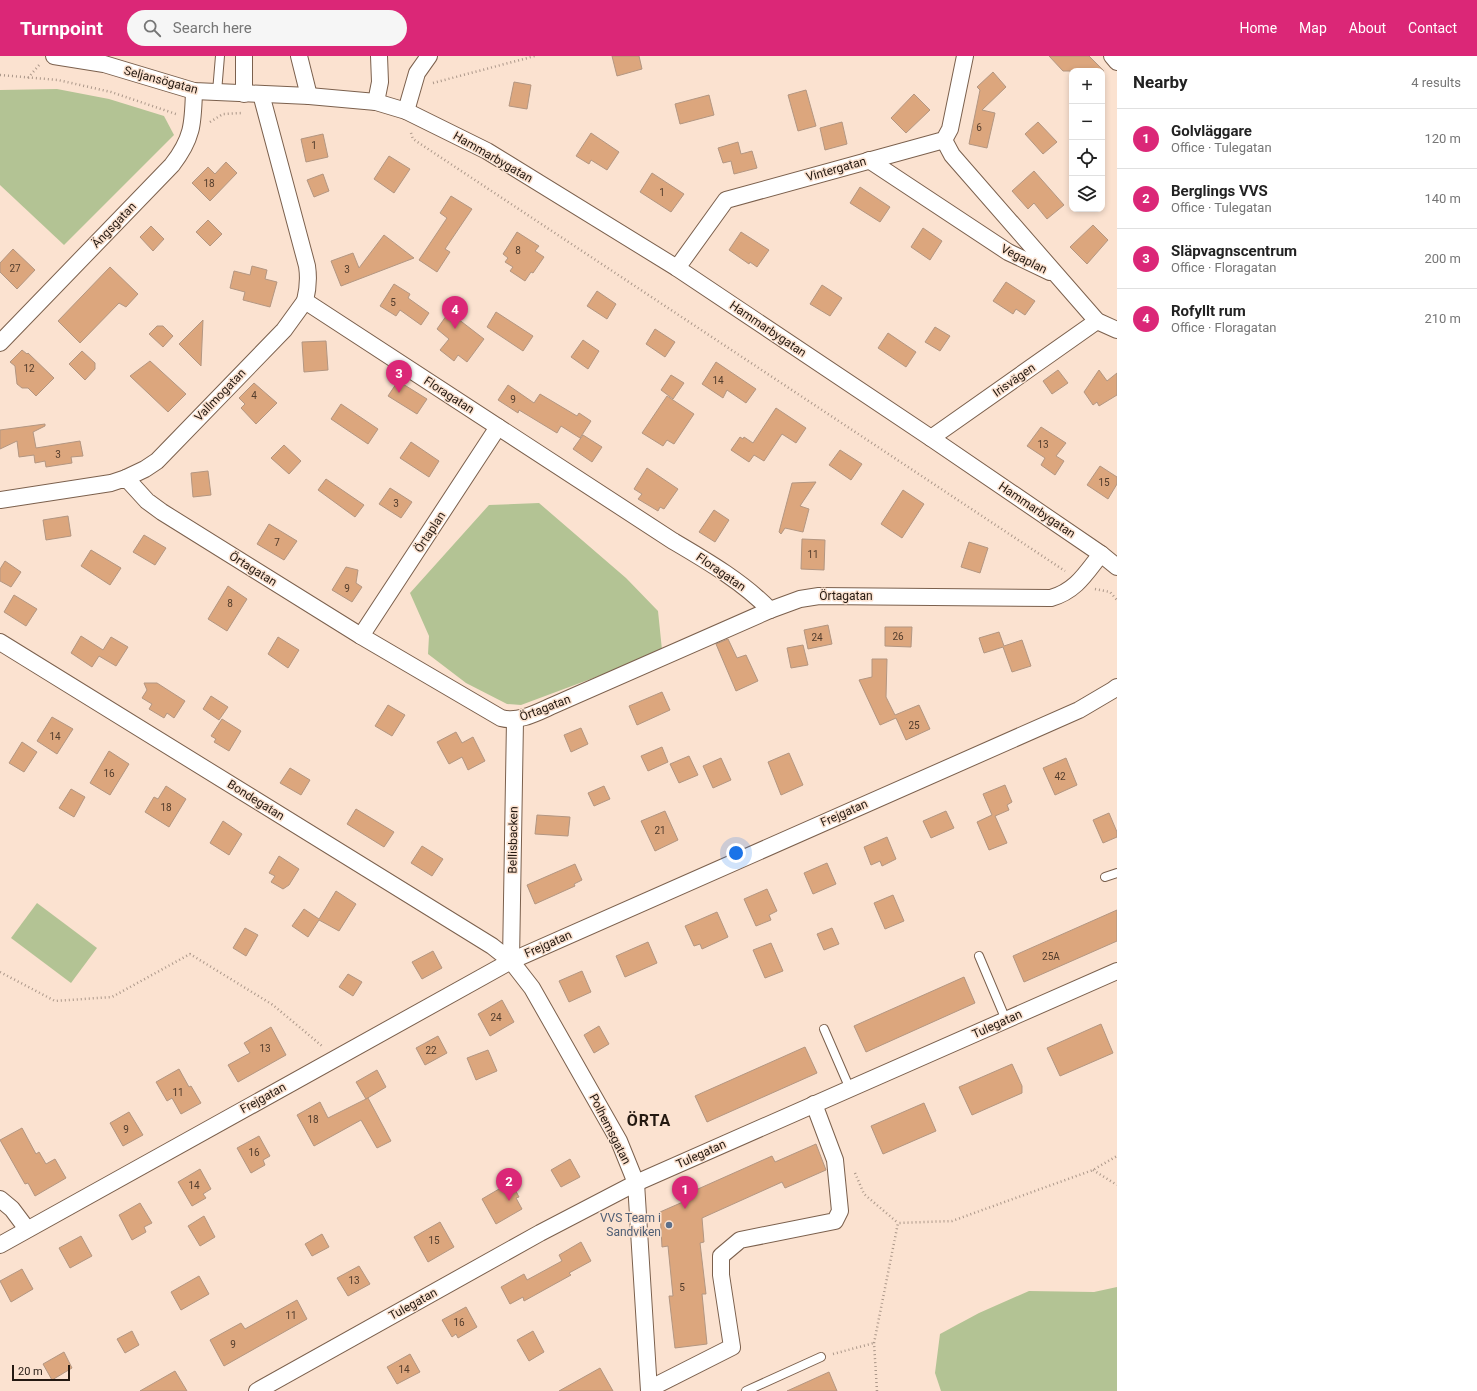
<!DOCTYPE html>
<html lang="en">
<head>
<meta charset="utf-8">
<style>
  :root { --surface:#fff; --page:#f6f6f6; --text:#222; --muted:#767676; --line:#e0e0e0; --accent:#db2777 }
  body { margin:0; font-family:Roboto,sans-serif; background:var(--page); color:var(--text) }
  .controls { position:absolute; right:12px; top:12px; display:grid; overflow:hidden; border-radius:8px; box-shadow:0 2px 6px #0003 }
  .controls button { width:36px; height:36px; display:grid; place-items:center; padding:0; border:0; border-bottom:1px solid var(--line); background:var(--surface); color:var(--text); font:20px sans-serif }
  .scale { position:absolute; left:12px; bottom:10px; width:58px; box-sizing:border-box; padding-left:4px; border:2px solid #241911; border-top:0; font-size:11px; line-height:14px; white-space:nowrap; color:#241911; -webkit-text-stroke:3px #fbe2d0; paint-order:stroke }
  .you { position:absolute; left:736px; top:797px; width:14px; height:14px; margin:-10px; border:3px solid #fff; border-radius:50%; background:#1a73e8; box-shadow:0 0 0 6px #1a73e833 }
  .badge { display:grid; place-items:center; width:26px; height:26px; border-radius:50%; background:var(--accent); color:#fff; font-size:13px; font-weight:700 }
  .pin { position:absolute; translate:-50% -33px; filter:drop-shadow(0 1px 2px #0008) }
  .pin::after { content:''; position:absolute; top:21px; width:14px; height:12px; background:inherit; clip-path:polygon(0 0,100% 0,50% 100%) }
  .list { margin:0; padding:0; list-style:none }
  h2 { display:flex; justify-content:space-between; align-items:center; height:52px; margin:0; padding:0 16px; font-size:17px }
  h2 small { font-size:13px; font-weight:400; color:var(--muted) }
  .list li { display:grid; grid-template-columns:26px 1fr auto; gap:12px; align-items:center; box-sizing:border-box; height:60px; padding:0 16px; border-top:1px solid var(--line) }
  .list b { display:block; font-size:15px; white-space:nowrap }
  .list p { margin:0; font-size:13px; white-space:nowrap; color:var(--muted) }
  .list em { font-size:13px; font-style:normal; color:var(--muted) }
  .icon { flex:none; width:22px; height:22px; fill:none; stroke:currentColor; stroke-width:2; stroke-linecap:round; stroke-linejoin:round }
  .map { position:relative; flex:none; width:1117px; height:1335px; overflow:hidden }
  header { display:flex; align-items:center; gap:24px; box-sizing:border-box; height:56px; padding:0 20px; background:var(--accent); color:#fff }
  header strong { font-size:19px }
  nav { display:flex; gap:22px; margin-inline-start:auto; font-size:14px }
  .search { width:280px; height:36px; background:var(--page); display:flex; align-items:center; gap:10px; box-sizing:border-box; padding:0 14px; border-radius:22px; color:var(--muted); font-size:15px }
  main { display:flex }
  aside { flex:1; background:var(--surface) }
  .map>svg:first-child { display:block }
</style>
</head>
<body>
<header>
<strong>Turnpoint</strong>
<div class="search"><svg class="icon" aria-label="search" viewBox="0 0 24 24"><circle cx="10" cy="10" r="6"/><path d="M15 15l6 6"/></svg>Search here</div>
<nav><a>Home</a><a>Map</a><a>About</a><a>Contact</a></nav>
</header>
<main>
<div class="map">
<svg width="1117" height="1335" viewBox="0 0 1117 1335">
  <rect width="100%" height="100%" fill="#fbe2d0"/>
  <!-- green -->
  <g fill="#b3c394">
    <polygon points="57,33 109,43 164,60 174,79 64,189 0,129 0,34"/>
    <polygon points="539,447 626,522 658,555 662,594 639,605 521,649 507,648 466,627 428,598 429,580 410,537 489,449"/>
    <polygon points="37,847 97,892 71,927 11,882"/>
    <polygon points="1117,1231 1117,1335 941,1335 935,1317 940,1278 979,1257 1029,1235 1094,1236"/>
  </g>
  <!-- building -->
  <g fill="#dca67d" stroke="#b39681">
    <polygon points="612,0 639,0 642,13 617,20"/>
    <polygon points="1049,0 1089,0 1104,15 1063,15"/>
    <polygon points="993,16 1006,31 982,54 995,57 987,92 969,88 980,34 977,31"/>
    <polygon points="514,26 531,29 527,53 509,50"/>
    <polygon points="806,34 816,70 798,75 788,39"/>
    <polygon points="914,38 930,54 906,77 891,62"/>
    <polygon points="709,39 714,59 680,68 675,48"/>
    <polygon points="842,66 847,88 825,94 820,72"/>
    <polygon points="1038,66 1057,86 1043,98 1025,78"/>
    <polygon points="591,77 619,96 607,114 591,104 589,108 576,100"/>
    <polygon points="323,78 328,101 306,106 301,83"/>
    <polygon points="738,86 741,98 752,95 757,112 734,118 731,105 723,107 718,92"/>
    <polygon points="389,100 410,113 394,137 374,123"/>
    <polygon points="226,106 237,117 210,145 192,127 208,111 215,118"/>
    <polygon points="1034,115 1064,149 1047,163 1034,147 1028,153 1012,135"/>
    <polygon points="652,117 684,138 671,156 640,136"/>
    <polygon points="323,118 329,135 314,141 307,124"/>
    <polygon points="860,131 890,151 880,166 850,147"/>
    <polygon points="451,140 472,153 445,193 450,196 437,216 419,204 447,162 440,157"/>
    <polygon points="208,164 222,178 210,190 196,176"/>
    <polygon points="1093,169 1108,184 1087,208 1070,191"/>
    <polygon points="151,170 164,183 153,195 140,181"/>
    <polygon points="923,172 942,185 930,204 911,191"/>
    <polygon points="517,176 539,190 535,195 544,201 533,217 531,216 525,225 510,215 513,211 505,206 508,202 503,198"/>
    <polygon points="741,176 769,194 757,211 750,206 749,208 729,194"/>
    <polygon points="384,179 414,202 341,230 331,205 353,197 359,212"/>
    <polygon points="13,193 35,214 17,233 0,216 0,207"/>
    <polygon points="252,210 267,214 265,223 277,226 270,251 243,244 245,236 230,232 234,215 250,219"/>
    <polygon points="110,211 138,238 126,251 119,247 80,287 58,265"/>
    <polygon points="1006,226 1035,245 1025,259 1016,253 1013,258 993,245"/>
    <polygon points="394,228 410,238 408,242 429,257 421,269 400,254 396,260 380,250"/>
    <polygon points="822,229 842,242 830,260 810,248"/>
    <polygon points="597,235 616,248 607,263 587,250"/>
    <polygon points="449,256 484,283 467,306 458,299 454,305 440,294 449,283 437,273"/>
    <polygon points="496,256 533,280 523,295 487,271"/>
    <polygon points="203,264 201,310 179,288"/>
    <polygon points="157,270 163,270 173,280 163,291 149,278"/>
    <polygon points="935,271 950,280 940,295 925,286"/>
    <polygon points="655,273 675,286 665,301 646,288"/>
    <polygon points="888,277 916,296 906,311 878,292"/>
    <polygon points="583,284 599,295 588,313 571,301"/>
    <polygon points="326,285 328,314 304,316 302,286"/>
    <polygon points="22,294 27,298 28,297 54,322 36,340 28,332 22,332 17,328 15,310 10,306"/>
    <polygon points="82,295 95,307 95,313 85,324 69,308"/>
    <polygon points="150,305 186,338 168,356 130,320"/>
    <polygon points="716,306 756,333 746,347 727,334 723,342 702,328"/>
    <polygon points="1058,314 1068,327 1052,338 1043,325"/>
    <polygon points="1099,314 1107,325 1117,317 1117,339 1099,350 1097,346 1093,349 1084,336"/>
    <polygon points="671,319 684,327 673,343 661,334"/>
    <polygon points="398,325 427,343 417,358 388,340"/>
    <polygon points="254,327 277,347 256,368 241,352 245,348 239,342"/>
    <polygon points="508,329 534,347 540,338 577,360 579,357 591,365 580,382 561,370 557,377 519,354 518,357 498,344"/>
    <polygon points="667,340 694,358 674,388 667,384 663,390 642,377"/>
    <polygon points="341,348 378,373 368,388 331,363"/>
    <polygon points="776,352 806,372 796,387 782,378 764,405 754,399 749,406 731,394 740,381 743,383 744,381 753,387"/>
    <polygon points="45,368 45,370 33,376 36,392 80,385 83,400 71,401 72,407 46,411 45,405 35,407 34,399 19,401 17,385 0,393 0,374"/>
    <polygon points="1041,371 1066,387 1056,400 1064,405 1055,419 1041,409 1045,402 1027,390"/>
    <polygon points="583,379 602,391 592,406 573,393"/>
    <polygon points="411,386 439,405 429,421 400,402"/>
    <polygon points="284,389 301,405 289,418 271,402"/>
    <polygon points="840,394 862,408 851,424 829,409"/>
    <polygon points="1100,410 1117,421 1117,428 1108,443 1087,429"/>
    <polygon points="647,412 678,433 664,453 660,451 658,455 638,443 642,438 634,433"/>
    <polygon points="208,415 211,439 193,441 191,417"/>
    <polygon points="326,423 364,449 355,461 318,434"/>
    <polygon points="816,426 800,450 809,453 803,476 785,472 781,478 779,476 792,427"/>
    <polygon points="390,432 412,446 401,462 379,448"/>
    <polygon points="903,434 924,448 902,482 881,468"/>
    <polygon points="714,454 729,464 715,486 699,476"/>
    <polygon points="68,460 71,480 46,484 43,464"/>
    <polygon points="269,468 297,485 284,504 257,488"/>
    <polygon points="144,479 166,492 155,509 133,496"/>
    <polygon points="802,483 825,484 824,514 801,513"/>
    <polygon points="969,486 988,492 980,517 961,511"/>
    <polygon points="91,494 121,512 110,529 81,510"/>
    <polygon points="5,505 21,516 11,531 0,525 0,513"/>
    <polygon points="346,511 358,514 356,527 362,531 352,546 332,534"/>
    <polygon points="228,530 247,543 227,575 208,563"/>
    <polygon points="14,539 37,553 26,570 4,556"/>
    <polygon points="828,569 832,588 808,593 804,574"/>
    <polygon points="885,571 912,571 911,591 885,590"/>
    <polygon points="999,576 1004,590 1022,584 1031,610 1012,616 1003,591 984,597 979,582"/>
    <polygon points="81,580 103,594 111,581 128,591 116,610 99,600 92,611 71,597"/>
    <polygon points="278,581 299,594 288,612 268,598"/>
    <polygon points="728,583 737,602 746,599 758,625 736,635 716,588"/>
    <polygon points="803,589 808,609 791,612 787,592"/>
    <polygon points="872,603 887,603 886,641 895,659 919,649 930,673 906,684 896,662 880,669 859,624 872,621"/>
    <polygon points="144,627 157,627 185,645 174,662 167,657 164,662 149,653 152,648 142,642 147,634"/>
    <polygon points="662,636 670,654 637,669 629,650"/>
    <polygon points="211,640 228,651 219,664 203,653"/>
    <polygon points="388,649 405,659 392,680 375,670"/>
    <polygon points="52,661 73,673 57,698 37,685"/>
    <polygon points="222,663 241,675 229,695 214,686 216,683 211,680"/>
    <polygon points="581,672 588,688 571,696 564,679"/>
    <polygon points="456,676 462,687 473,681 485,705 468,714 462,701 449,708 437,686"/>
    <polygon points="22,686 37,696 24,716 9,707"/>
    <polygon points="662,691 668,706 648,715 641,700"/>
    <polygon points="109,695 129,708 110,739 90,727"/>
    <polygon points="789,697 803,729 781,739 768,706"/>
    <polygon points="689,700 698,719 679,727 670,708"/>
    <polygon points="721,702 731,724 713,732 703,710"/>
    <polygon points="1066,702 1077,729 1055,739 1043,712"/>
    <polygon points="290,712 310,724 301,739 280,727"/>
    <polygon points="1005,729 1012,746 1007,749 1009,754 995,760 1007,787 989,794 977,766 992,759 983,738"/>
    <polygon points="166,730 186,743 169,771 145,756 154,741 158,743"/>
    <polygon points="604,730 610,743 594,750 588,737"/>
    <polygon points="71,733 85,741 74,761 59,752"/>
    <polygon points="356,753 394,776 384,791 347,768"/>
    <polygon points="665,755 678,784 655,795 641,765"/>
    <polygon points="946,755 954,772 931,782 923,765"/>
    <polygon points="1109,757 1117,776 1117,781 1103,787 1093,764"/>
    <polygon points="537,759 570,761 568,780 535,778"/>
    <polygon points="223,765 242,778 229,799 210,787"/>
    <polygon points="887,781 896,803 882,810 880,805 871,809 864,791"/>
    <polygon points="422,790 443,803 432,820 411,807"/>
    <polygon points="279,800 299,813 289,829 283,833 271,826 275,820 269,817"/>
    <polygon points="827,807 836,828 813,838 804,817"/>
    <polygon points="575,808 582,824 574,828 575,830 535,848 527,829"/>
    <polygon points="767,833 777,855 769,859 771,864 756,870 744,843"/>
    <polygon points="336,835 356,848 339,875 319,864 308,881 292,870 304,853 319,863"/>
    <polygon points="893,839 904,865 885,873 874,847"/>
    <polygon points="1117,854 1117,885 1024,926 1013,900"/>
    <polygon points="717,856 728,881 702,893 700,888 694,890 685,870"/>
    <polygon points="245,872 258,879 246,900 233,892"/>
    <polygon points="832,872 839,888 824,894 817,878"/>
    <polygon points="648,886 657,907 625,921 616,900"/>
    <polygon points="771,887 783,915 765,922 753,894"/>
    <polygon points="433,895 442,912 422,923 412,906"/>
    <polygon points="582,915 591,936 569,946 559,925"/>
    <polygon points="348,918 362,926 353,940 339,931"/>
    <polygon points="964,921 975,947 866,996 854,970"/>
    <polygon points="502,944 514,966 490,980 478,958"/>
    <polygon points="1101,968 1113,997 1060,1020 1047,992"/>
    <polygon points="599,970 609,988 594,997 584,979"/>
    <polygon points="271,971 286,999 238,1026 228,1009 250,997 244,987"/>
    <polygon points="438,980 447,997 425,1009 416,992"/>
    <polygon points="805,991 817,1017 707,1066 695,1040"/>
    <polygon points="488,994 497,1015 476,1024 467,1002"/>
    <polygon points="1012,1008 1022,1030 1022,1037 972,1059 959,1031"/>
    <polygon points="179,1013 189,1031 191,1030 201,1047 181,1058 172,1042 167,1045 156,1026"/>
    <polygon points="377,1014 386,1031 366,1043 356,1026"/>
    <polygon points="368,1042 391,1085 377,1092 361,1064 314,1090 297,1059 320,1046 328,1062"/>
    <polygon points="924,1047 936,1075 883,1098 871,1070"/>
    <polygon points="129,1056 143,1079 123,1090 110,1067"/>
    <polygon points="22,1072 36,1098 39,1096 46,1108 55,1103 66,1122 35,1140 28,1127 25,1128 0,1084"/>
    <polygon points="259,1080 270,1100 263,1104 265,1109 251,1117 237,1092"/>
    <polygon points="816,1088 826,1114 785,1132 782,1126 702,1162 704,1186 700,1187 706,1238 702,1238 707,1288 675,1292 669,1240 673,1240 668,1190 662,1191 660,1156 692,1142 689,1137 772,1100 775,1106"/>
    <polygon points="570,1103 580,1121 561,1131 551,1114"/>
    <polygon points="200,1113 211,1133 203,1138 206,1142 192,1150 178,1126"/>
    <polygon points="511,1126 519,1141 516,1142 522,1153 496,1168 482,1143"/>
    <polygon points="140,1147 152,1167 144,1171 146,1176 132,1184 119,1159"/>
    <polygon points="204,1160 215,1181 200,1190 188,1170"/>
    <polygon points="440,1166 454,1191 428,1206 414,1181"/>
    <polygon points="322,1178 329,1191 312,1200 305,1188"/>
    <polygon points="81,1180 92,1200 70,1212 59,1192"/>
    <polygon points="581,1186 591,1205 569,1217 571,1219 524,1245 523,1241 510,1248 501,1231 524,1218 527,1224 562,1205 559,1199"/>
    <polygon points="359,1210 370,1228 348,1240 337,1222"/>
    <polygon points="22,1213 33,1233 11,1246 0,1225"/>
    <polygon points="199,1220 209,1238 181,1254 171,1236"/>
    <polygon points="297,1244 307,1263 224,1310 210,1284 241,1267 245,1273"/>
    <polygon points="466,1251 477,1271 458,1282 456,1278 452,1281 442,1264"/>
    <polygon points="132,1275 139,1289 125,1297 117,1283"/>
    <polygon points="533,1275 544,1296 529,1305 517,1284"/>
    <polygon points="64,1296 72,1312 52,1324 43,1308"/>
    <polygon points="410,1298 420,1316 397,1328 387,1311"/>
    <polygon points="600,1312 613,1335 559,1335"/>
    <polygon points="175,1315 187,1335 140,1335"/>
    <polygon points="829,1316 837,1335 787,1335"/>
  </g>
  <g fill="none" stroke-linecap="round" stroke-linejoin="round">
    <!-- lane casing -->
    <g stroke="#7b604d" stroke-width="10">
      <g id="lane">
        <polyline points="217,36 220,0"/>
        <polyline points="1105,821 1117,817"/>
        <polyline points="979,900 1006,964"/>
        <polyline points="824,973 850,1033"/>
        <polyline points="746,1335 821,1301"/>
      </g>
    </g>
    <!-- street casing -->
    <g stroke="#7b604d" stroke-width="18">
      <g id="street">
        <polyline points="54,0 104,8 194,35 309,40 376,46 406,55 487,95 677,212 931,382 1101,498 1117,511"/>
        <polyline points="299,0 309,40"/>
        <polyline points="1112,0 1117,6"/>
        <polyline points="244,38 244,0"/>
        <path d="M261,38L307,210C309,223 308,233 305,245L673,485C707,505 743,526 770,554"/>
        <polyline points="376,46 380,26 379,0"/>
        <polyline points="406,55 417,17 429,0"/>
        <polyline points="944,84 952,99 1097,265 1117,274"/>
        <polyline points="869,104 1008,196 1050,216"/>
        <polyline points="677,212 726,144 944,84 950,73 965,0"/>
        <path d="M0,287L172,109C193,82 193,67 194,35"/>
        <polyline points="931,382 1097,265"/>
        <polyline points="126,422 145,413 157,405 284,274 305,245"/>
        <path d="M0,444L111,427L126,422L147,445L162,456L361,580L501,662C519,667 538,656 554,649L770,554L800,543L819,540L1051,542C1076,535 1086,517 1101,498"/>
        <polyline points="361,580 498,371"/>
        <polyline points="0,586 492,890 511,905 532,932 619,1085 636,1127 649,1335"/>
        <polyline points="511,905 515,664"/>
        <polyline points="0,1143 12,1153 27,1173"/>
        <polyline points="0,1189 511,905 1079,654 1113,634 1117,631"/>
        <polyline points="649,1333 732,1291 721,1219 721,1200 740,1184 835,1165 840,1155 835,1104 814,1048"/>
        <polyline points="257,1335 540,1177 636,1127 1117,915"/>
      </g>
    </g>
    <!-- path -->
    <g stroke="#ab9789" stroke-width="2.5" stroke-dasharray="1 3" stroke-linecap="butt">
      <polyline points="0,19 58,24 111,36 176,58"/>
      <polyline points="28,22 40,8"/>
      <polyline points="433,27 535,0"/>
      <polyline points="210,66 223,58 243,57"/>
      <polyline points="411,77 413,83 1065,515"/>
      <polyline points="1095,533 1110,536 1117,544"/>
      <polyline points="0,916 55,945 112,941 190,898 273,949 322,990"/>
      <polyline points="1093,1114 1117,1129"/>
      <polyline points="855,1117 864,1138 898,1167"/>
      <polyline points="833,1298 874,1287"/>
      <polyline points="877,1335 874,1287 898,1167 952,1165 1093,1114 1117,1100"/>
    </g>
    <!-- lane -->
    <use href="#lane" stroke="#fff" stroke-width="8"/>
    <!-- street -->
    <use href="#street" stroke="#fff" stroke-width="16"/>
  </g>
  <!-- markers -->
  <circle fill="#5c6f8a" stroke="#fbe2d0" stroke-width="1.5" cx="669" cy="1169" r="4"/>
  <g text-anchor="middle" stroke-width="3" stroke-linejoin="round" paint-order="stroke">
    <!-- number labels -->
    <g font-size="10" fill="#523c2c">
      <text x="979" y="75">6</text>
      <text x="314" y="93">1</text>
      <text x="209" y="131">18</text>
      <text x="662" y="140">1</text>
      <text x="518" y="198">8</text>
      <text x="15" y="216">27</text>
      <text x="347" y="217">3</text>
      <text x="393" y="250">5</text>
      <text x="29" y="316">12</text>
      <text x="718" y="328">14</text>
      <text x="254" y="343">4</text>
      <text x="513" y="347">9</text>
      <text x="1043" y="392">13</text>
      <text x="58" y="402">3</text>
      <text x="1104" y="430">15</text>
      <text x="396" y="451">3</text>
      <text x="277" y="490">7</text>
      <text x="813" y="502">11</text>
      <text x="347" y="536">9</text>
      <text x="230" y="551">8</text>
      <text x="898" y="584">26</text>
      <text x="817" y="585">24</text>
      <text x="914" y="673">25</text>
      <text x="55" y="684">14</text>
      <text x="109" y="721">16</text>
      <text x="1060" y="724">42</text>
      <text x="166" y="755">18</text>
      <text x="660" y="778">21</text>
      <text x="1051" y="904">25A</text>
      <text x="496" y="965">24</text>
      <text x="265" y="996">13</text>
      <text x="431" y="998">22</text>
      <text x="178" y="1040">11</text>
      <text x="313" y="1067">18</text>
      <text x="126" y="1077">9</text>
      <text x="254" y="1100">16</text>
      <text x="194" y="1133">14</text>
      <text x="434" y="1188">15</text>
      <text x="354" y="1228">13</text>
      <text x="682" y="1235">5</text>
      <text x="291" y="1263">11</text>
      <text x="459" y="1270">16</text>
      <text x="233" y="1292">9</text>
      <text x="404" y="1317">14</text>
    </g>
    <!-- street labels -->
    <g font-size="12" fill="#241911" stroke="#fbe2d0">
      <text transform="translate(161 24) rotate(15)" y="4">Seljansögatan</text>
      <text transform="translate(493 101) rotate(30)" y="4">Hammarbygatan</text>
      <text transform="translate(836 113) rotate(-16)" y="4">Vintergatan</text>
      <text transform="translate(114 169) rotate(-46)" y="4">Ängsgatan</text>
      <text transform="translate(1024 203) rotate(27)" y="4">Vegaplan</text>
      <text transform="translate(768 273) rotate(34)" y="4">Hammarbygatan</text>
      <text transform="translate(1014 324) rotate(-35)" y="4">Irisvägen</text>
      <text transform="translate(220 339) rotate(-46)" y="4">Vallmogatan</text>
      <text transform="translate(449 339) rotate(33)" y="4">Floragatan</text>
      <text transform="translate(1037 454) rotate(34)" y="4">Hammarbygatan</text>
      <text transform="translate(430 476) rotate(-57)" y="4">Örtaplan</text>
      <text transform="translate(253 513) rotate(32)" y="4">Örtagatan</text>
      <text transform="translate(721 516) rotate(35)" y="4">Floragatan</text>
      <text x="846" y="544">Örtagatan</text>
      <text transform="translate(545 652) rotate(-21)" y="4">Örtagatan</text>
      <text transform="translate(256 744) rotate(32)" y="4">Bondegatan</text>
      <text transform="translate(844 757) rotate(-24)" y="4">Frejgatan</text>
      <text transform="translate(513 784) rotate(-89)" y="4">Bellisbacken</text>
      <text transform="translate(548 888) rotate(-24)" y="4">Frejgatan</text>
      <text transform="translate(997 968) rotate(-24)" y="4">Tulegatan</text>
      <text transform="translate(263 1042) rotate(-29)" y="4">Frejgatan</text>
      <text transform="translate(610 1073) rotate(63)" y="4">Polhemsgatan</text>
      <text transform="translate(701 1098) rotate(-24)" y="4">Tulegatan</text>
      <text transform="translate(413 1248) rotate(-29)" y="4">Tulegatan</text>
    </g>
    <!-- service labels -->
    <g font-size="12" fill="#4e5e75" stroke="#fbe2d0" text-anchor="end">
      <text x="661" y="1166">VVS Team i<tspan x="661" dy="14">Sandviken</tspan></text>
    </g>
    <!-- district labels -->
    <g font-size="16" font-weight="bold" letter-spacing="1" fill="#241911" stroke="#fbe2d0">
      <text x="649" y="1070">ÖRTA</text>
    </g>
  </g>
</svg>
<div class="controls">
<button>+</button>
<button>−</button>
<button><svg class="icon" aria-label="locate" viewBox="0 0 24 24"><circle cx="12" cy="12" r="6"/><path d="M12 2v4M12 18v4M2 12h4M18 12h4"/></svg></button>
<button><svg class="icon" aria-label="layers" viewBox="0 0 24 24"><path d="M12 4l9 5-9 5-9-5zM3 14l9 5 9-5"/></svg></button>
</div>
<div class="scale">20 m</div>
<div class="you"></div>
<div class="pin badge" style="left:685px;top:1153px">1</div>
<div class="pin badge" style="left:509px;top:1145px">2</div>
<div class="pin badge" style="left:399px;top:337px">3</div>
<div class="pin badge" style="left:455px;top:273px">4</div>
</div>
<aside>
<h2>Nearby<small>4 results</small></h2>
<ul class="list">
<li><span class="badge">1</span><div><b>Golvläggare</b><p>Office · Tulegatan</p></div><em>120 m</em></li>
<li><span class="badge">2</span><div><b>Berglings VVS</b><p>Office · Tulegatan</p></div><em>140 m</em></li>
<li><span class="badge">3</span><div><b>Släpvagnscentrum</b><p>Office · Floragatan</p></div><em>200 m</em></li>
<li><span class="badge">4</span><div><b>Rofyllt rum</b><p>Office · Floragatan</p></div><em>210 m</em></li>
</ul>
</aside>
</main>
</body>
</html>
